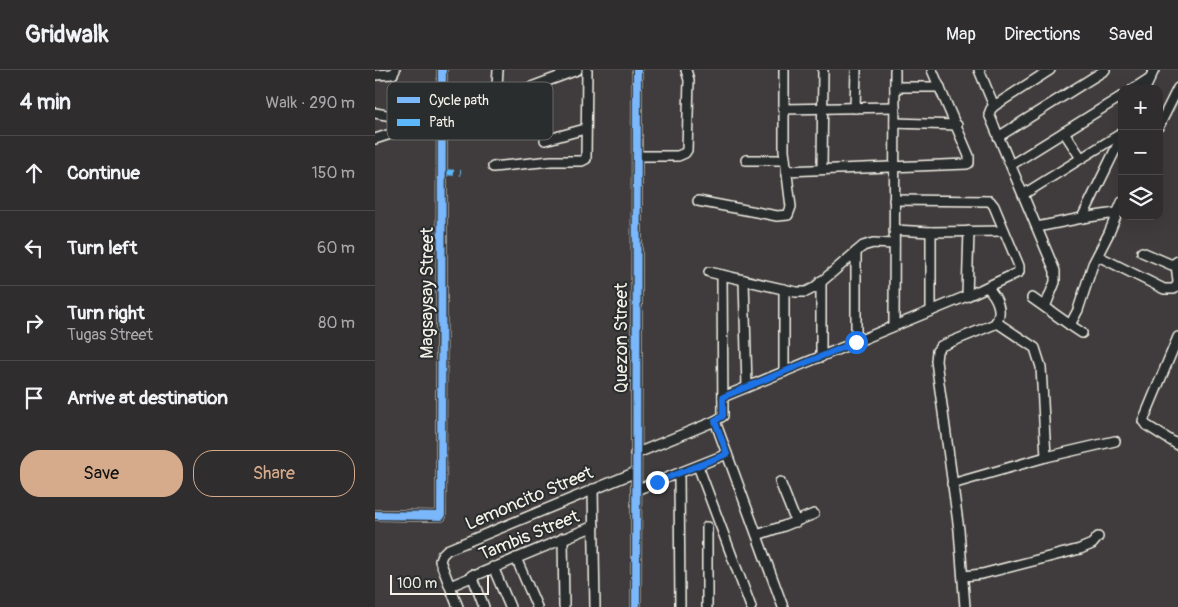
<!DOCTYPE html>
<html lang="en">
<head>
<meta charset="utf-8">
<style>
  :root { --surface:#302d2e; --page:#383536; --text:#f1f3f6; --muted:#a8a8aa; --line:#4b494a; --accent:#d6ab8b }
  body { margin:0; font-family:Pangolin,sans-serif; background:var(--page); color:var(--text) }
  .controls { position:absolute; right:15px; top:15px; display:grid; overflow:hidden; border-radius:10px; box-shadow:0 5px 20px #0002 }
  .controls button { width:45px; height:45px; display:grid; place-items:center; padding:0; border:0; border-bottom:1px solid var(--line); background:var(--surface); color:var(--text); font:25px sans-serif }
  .scale { position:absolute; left:15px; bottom:12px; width:99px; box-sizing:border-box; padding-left:5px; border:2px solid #f4f1e8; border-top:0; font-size:14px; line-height:18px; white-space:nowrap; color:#f4f1e8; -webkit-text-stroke:4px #2a2d2e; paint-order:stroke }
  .stop { position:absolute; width:15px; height:15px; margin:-11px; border:4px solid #1a73e8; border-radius:50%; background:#fff }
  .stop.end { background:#1a73e8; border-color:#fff; box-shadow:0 1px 5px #0008 }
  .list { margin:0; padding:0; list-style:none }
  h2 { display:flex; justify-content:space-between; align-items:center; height:65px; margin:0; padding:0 20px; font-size:21px }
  h2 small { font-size:16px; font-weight:400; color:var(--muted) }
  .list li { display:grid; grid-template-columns:32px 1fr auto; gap:15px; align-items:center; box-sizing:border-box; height:75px; padding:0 20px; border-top:1px solid var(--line) }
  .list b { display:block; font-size:19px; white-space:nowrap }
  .list p { margin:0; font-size:16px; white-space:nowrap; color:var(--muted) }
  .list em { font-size:16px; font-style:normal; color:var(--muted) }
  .actions { display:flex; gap:10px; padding:15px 20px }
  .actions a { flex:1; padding:11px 0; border:1px solid var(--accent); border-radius:20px; text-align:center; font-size:18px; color:var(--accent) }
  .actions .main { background:var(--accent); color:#111 }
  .icon { flex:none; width:28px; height:28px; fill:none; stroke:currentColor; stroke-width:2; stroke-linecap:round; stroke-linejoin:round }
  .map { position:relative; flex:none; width:803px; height:537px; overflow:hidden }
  header { display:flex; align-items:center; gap:30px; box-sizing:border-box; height:70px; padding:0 25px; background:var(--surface); border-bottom:1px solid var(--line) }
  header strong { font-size:24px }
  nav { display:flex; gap:28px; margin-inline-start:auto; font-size:18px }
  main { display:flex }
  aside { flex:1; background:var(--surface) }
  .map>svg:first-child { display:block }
</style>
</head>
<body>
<header>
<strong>Gridwalk</strong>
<nav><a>Map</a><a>Directions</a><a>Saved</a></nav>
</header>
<main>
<aside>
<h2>4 min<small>Walk · 290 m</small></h2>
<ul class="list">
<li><svg class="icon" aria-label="ahead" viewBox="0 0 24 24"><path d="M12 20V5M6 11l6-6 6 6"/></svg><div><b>Continue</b></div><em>150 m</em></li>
<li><svg class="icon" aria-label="left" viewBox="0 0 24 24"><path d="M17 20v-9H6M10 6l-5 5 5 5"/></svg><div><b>Turn left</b></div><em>60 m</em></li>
<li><svg class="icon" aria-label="right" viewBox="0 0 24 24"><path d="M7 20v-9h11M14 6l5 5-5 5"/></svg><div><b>Turn right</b><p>Tugas Street</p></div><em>80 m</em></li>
<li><svg class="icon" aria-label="arrive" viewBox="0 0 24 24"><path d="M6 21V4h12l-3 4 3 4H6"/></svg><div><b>Arrive at destination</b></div></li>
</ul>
<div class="actions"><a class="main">Save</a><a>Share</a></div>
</aside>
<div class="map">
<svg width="803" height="537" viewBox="0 0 803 537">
  <rect width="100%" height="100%" fill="#403c3d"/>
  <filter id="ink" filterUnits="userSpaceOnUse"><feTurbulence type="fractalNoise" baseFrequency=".02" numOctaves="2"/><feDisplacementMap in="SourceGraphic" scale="10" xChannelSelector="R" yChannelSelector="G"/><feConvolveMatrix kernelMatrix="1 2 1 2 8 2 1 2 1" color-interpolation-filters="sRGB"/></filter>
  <g filter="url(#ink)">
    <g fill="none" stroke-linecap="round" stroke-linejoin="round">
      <!-- minor casing -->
      <g stroke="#f4f1e8" stroke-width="12">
        <g id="minor">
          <polyline points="604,0 619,36"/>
          <polyline points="0,5 18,4 20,0"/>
          <polyline points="520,17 565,17"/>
          <polyline points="758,19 775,8"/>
          <polyline points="770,19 779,0"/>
          <polyline points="121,30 123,0"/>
          <polyline points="480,38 481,0"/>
          <polyline points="408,39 520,37"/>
          <polyline points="0,43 17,46 21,62"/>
          <polyline points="520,53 582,55"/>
          <polyline points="784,56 803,18"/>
          <polyline points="689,62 706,88"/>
          <polyline points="623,67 730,0"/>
          <polyline points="0,69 121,30 202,0"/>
          <polyline points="170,70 210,59"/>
          <polyline points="262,86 303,86 310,83 312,80 314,10 311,0"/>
          <polyline points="371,90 410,90"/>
          <polyline points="636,95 747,26"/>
          <polyline points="118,97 176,91 207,91 211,89 212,0"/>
          <polyline points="447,99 448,0"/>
          <polyline points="411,101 592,94 594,93 594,86 557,0"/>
          <polyline points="649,124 747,63"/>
          <polyline points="323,131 402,146 413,145 416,137 409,80 409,0"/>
          <polyline points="707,148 747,66"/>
          <polyline points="662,157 707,148 741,143"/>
          <polyline points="519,160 556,162 629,161"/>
          <polyline points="556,162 556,241"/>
          <polyline points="767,182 797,195 803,191"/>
          <polyline points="723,186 789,219 799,219 803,214"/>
          <polyline points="801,194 803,212"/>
          <polyline points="334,202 421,222 431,222 439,218 488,176 498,173 519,174"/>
          <polyline points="369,210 372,317"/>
          <polyline points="409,219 409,302"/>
          <polyline points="592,226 594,161"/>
          <polyline points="657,228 695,255"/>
          <polyline points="670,237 680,212 680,201 614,44 616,39 619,36 675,0"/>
          <polyline points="621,252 660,278 666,297 671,387"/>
          <polyline points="519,255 520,0"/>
          <polyline points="707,263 695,255 703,240 718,194 734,163 747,132"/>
          <polyline points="803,267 768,351 771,355 803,375"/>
          <polyline points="481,272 481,182"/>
          <polyline points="446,287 446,211"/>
          <polyline points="348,327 592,226 644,202 644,196 619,136 615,131 519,130"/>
          <polyline points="340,351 408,537"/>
          <polyline points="260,384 340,351 348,346 347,205"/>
          <polyline points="323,396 376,537"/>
          <polyline points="304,403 305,537"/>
          <polyline points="405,412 421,452"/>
          <polyline points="577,414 671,387 740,371"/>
          <polyline points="218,419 220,537"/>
          <polyline points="261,420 352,384"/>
          <polyline points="0,445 66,446 67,0"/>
          <polyline points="332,457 332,537"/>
          <polyline points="382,465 409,456 439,444"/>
          <polyline points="188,468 189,537"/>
          <polyline points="141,488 162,537"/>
          <polyline points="118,497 135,537"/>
          <polyline points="97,505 109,537"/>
          <polyline points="589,506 607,504 705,479 717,474 723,467"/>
          <polyline points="75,516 219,456"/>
          <polyline points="83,537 65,491 67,485 72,480 261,402"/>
          <polyline points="261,537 262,0"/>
          <path d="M590,537L584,460L561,291L562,281L566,276L620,254C629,242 622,227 612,217"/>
        </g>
      </g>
      <!-- minor -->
      <use href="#minor" stroke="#2a2d2e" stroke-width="9"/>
      <!-- quiet -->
      <polyline stroke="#5cb8fa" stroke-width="6" stroke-dasharray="12 6" stroke-linecap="butt" points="67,102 86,103"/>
      <!-- cycleway casing -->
      <g stroke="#2a2d2e" stroke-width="11">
        <g id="cycleway">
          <polyline points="0,445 66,446 67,0"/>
          <polyline points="261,537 262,0"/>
        </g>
      </g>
      <!-- cycleway -->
      <use href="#cycleway" stroke="#7ab7fb" stroke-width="8"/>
    </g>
  </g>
  <g fill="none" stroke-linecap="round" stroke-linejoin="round" filter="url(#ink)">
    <!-- route -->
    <polyline stroke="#1a73e8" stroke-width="6" points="282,412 352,384 340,351 348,346 348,327 481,272"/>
  </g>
  <g text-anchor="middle" stroke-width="4" stroke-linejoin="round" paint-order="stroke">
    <!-- street labels -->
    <g font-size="18" fill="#f4f1e8" stroke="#2a2d2e">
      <text transform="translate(52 223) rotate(-90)" y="6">Magsaysay Street</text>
      <text transform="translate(246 268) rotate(-90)" y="6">Quezon Street</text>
      <text transform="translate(154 428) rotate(-23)" y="6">Lemoncito Street</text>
      <text transform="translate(154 465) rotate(-22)" y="6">Tambis Street</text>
    </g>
  </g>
  <!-- legend -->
  <rect x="12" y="12" width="166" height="58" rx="8" fill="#2a2d2e" stroke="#676866" stroke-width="1"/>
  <rect x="22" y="27" width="23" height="6" fill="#7ab7fb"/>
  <rect x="22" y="49" width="23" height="7" fill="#5cb8fa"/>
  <g font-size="14" fill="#f4f1e8">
    <text x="54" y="35">Cycle path</text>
    <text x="54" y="57">Path</text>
  </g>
</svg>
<div class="controls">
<button>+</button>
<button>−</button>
<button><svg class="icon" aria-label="layers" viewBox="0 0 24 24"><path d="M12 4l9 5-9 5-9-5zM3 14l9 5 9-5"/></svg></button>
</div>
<div class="scale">100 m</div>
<div class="stop" style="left:481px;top:272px"></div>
<div class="stop end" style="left:282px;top:412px"></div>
</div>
</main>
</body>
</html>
